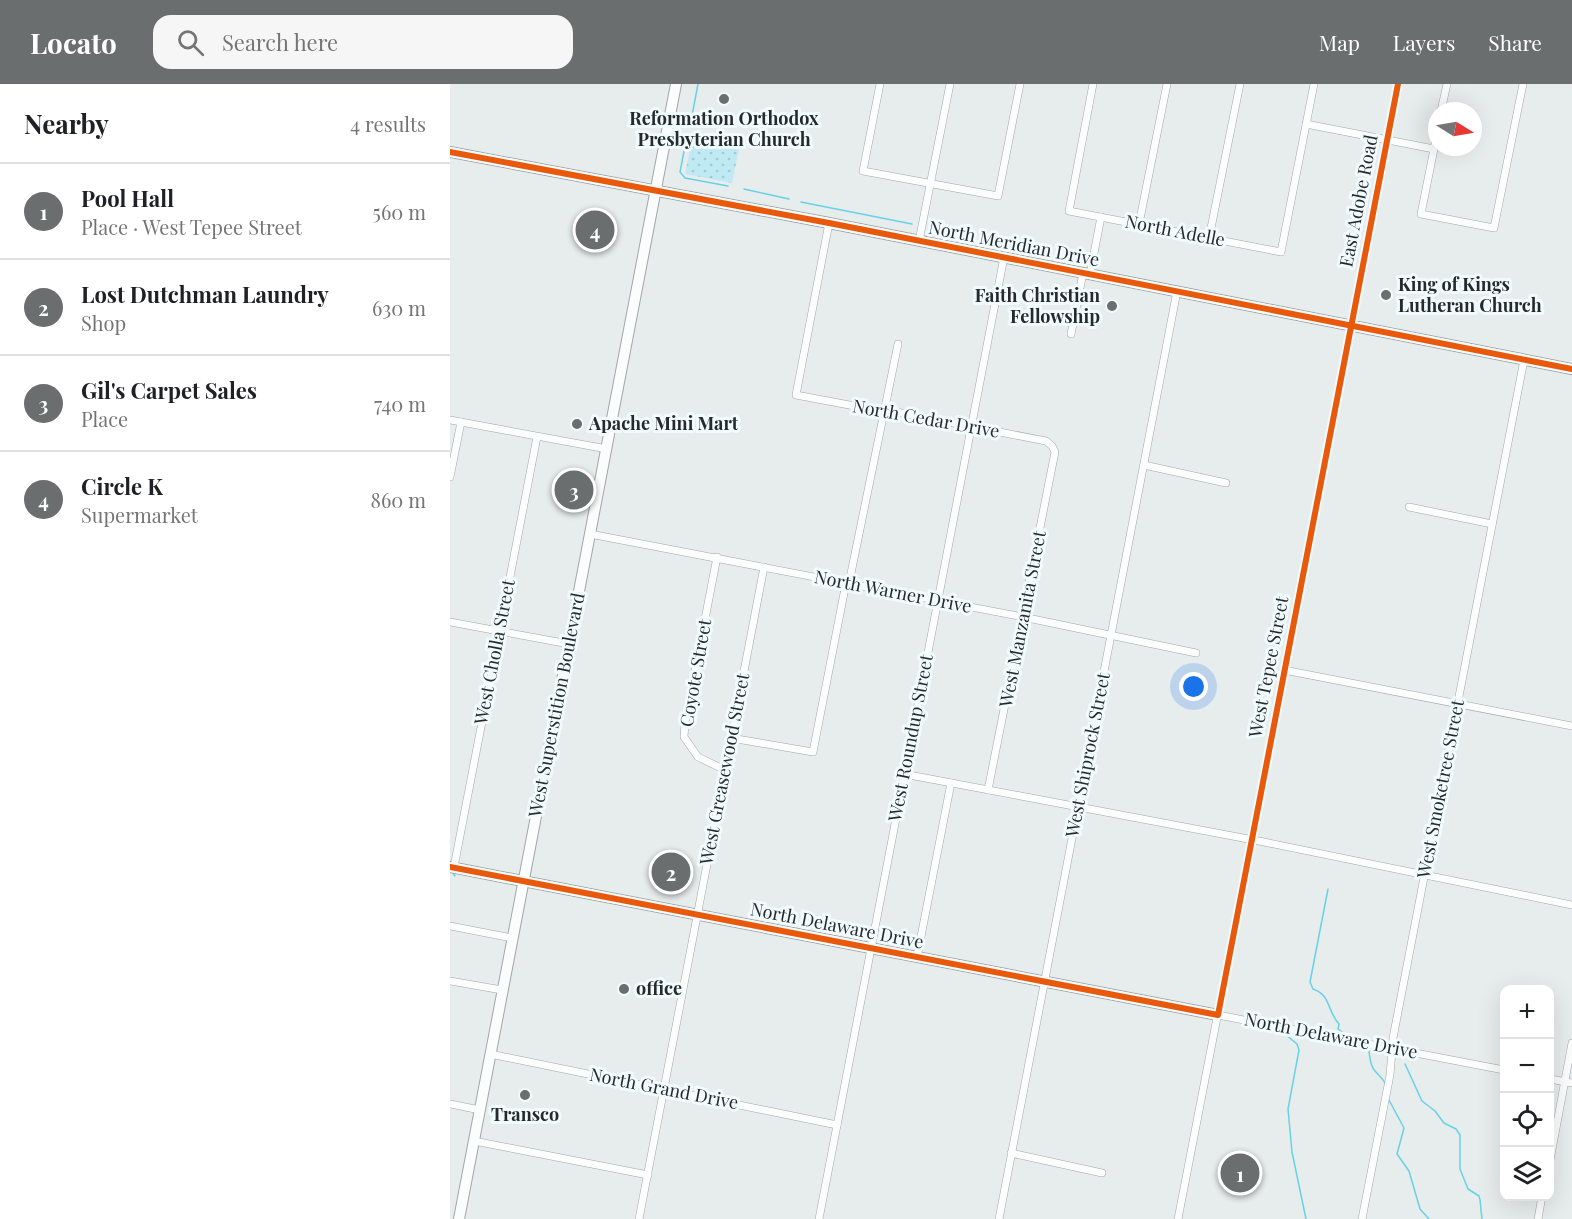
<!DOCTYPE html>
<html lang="en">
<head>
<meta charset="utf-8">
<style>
  :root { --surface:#fff; --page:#f6f6f6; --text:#202124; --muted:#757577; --line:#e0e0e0; --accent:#6a6e6f }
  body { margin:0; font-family:"Playfair Display",serif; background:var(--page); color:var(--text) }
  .controls { position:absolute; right:18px; bottom:18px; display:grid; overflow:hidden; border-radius:12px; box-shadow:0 6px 24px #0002 }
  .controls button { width:54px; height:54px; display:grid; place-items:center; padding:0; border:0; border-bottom:2px solid var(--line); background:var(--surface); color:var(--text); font:30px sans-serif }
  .compass { position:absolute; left:978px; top:18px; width:54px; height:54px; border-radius:50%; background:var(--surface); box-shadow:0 6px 24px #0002; rotate:101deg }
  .you { position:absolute; left:744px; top:603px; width:21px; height:21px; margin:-15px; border:4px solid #fff; border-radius:50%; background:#1a73e8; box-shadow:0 0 0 9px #1a73e833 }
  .badge { display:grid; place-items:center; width:39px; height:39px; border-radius:50%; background:var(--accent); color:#fff; font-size:20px; font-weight:700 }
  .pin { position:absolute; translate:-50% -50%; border:3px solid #fff; box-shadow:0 2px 6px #0006 }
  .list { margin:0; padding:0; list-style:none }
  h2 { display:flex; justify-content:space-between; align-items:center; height:78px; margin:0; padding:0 24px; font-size:26px }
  h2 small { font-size:20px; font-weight:400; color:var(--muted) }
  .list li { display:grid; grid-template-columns:39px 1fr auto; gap:18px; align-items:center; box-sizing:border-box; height:96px; padding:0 24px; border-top:2px solid var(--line) }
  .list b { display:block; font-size:22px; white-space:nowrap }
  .list p { margin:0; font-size:20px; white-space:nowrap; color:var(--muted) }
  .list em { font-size:20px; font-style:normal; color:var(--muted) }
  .icon { flex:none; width:33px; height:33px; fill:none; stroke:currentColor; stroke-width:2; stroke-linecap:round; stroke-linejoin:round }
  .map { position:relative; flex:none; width:1122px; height:1135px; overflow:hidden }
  header { display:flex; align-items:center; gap:36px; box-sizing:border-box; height:84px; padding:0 30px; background:var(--accent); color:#fff }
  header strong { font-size:28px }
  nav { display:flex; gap:33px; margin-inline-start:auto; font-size:21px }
  .search { width:420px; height:54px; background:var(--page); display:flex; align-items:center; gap:15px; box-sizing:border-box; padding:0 21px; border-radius:18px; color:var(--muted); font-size:22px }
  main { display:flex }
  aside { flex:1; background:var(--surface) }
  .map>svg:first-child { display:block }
</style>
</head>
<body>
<header>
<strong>Locato</strong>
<div class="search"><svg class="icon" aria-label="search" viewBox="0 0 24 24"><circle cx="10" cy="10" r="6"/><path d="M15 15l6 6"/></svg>Search here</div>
<nav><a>Map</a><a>Layers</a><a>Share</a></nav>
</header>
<main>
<aside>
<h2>Nearby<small>4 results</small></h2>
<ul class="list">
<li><span class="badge">1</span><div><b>Pool Hall</b><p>Place · West Tepee Street</p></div><em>560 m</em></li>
<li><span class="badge">2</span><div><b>Lost Dutchman Laundry</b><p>Shop</p></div><em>630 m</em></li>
<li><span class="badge">3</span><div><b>Gil's Carpet Sales</b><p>Place</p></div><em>740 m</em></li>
<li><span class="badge">4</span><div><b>Circle K</b><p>Supermarket</p></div><em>860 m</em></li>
</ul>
</aside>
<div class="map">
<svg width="1122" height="1135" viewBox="0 0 1122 1135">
  <defs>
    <pattern id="grass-dots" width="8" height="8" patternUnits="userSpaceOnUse" patternTransform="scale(1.5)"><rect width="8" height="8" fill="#c0eaf3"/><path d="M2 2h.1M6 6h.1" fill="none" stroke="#a5c9d0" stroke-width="1.8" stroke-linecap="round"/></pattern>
  </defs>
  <rect width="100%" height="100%" fill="#e7eced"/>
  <!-- grass -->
  <polygon fill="url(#grass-dots)" points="243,51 290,60 282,99 235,90"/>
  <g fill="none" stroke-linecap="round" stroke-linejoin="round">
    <!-- stream -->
    <g stroke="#68d2e5" stroke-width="1.5">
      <polyline points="241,37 248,0"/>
      <polyline points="237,52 230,88 235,94 278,102"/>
      <polyline points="294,105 339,115"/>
      <polyline points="351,118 462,140"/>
      <polyline points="2,788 5,792"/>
      <path d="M878,805L860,898L863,905C881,911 877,927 889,940L888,945L898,952"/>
      <polyline points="835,950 847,960 849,966 838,1025 842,1068 856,1135"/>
      <path d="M912,962L919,967C920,974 920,982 925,987C929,992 932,993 935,999"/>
      <polyline points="955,980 972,1017 985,1027 994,1039 1006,1045 1010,1051 1010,1085 1018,1105 1029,1112 1030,1116 1032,1135"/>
      <polyline points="939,1016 954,1044 947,1070 959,1087 970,1125 979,1135"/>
    </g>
    <!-- street casing -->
    <g stroke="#a2a6a6" stroke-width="8">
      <g id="street">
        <polyline points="430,0 413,87 548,112 570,0"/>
        <polyline points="643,0 619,127 831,168 864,0"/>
        <polyline points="991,27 997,0"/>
        <polyline points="856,40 984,65"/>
        <polyline points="987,50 971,130 1044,144 1073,0"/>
        <polyline points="379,139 346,311 426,326 441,327 596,357 602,362 605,368 538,706"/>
        <polyline points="689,140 717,0"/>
        <polyline points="759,154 790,0"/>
        <polyline points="469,157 500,0"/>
        <polyline points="640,190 651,133"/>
        <polyline points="621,250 633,189"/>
        <polyline points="0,336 157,365"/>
        <polyline points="694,381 776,399"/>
        <polyline points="0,393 11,338"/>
        <polyline points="959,423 1042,440"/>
        <polyline points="140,450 573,533 746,569"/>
        <polyline points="267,473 235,639 234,653 248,673 275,686"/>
        <polyline points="399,499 448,260"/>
        <polyline points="0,538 119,560"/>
        <polyline points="834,586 1122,642"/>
        <polyline points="281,654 363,668 396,499"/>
        <polyline points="454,690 809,757 1122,821"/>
        <polyline points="4,783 87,353"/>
        <polyline points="0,842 62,854"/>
        <polyline points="467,873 501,699"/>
        <polyline points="0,897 52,906"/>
        <polyline points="768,931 1054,986"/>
        <polyline points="40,970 387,1041"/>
        <polyline points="1100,995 1122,999"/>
        <polyline points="0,1020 30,1026"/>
        <polyline points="24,1057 198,1091"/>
        <polyline points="561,1069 652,1089"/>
        <polyline points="1100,1076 1122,959"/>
        <polyline points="189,1135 314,483"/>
        <polyline points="369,1135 554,173"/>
        <polyline points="549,1135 727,207"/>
        <polyline points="728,1135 948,0"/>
        <polyline points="912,1135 940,991 943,954 1074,276"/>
        <polyline points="1088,1135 1092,1112"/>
      </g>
    </g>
    <!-- secondary casing -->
    <g stroke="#a2a6a6" stroke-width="12">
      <g id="secondary">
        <polyline points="0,68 379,139 1122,285"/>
        <polyline points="0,783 768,931"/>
        <polyline points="9,1135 226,0"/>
      </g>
    </g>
    <!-- street -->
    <use href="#street" stroke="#fbfcfc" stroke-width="7"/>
    <!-- secondary -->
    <use href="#secondary" stroke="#fbfcfc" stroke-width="10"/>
    <!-- cycleway casing -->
    <g stroke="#f1fbfd" stroke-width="10">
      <g id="cycleway">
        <polyline points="0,68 379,139 1122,285"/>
        <polyline points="0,783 768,931 948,0"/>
      </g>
    </g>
    <!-- cycleway -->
    <use href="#cycleway" stroke="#e8590c" stroke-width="6"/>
  </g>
  <!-- markers -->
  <g fill="#6a6e6f" stroke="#f1fbfd" stroke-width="2">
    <circle cx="274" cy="15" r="6"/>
    <circle cx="936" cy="211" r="6"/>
    <circle cx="662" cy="222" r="6"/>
    <circle cx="127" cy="340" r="6"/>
    <circle cx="174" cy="905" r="6"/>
    <circle cx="75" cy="1011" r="6"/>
  </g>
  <g text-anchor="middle" stroke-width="6" stroke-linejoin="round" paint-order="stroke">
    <!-- poi labels -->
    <g font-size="18" font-weight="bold" fill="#272a2b" stroke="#f1fbfd" text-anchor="start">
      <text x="274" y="41" text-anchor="middle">Reformation Orthodox<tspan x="274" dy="21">Presbyterian Church</tspan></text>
      <text x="948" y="207">King of Kings<tspan x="948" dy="21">Lutheran Church</tspan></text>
      <text x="650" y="218" text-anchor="end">Faith Christian<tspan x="650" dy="21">Fellowship</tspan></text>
      <text x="139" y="346">Apache Mini Mart</text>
      <text x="186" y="911">office</text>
      <text x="75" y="1037" text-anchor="middle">Transco</text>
    </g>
    <!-- street labels -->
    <g font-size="18" fill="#272a2b" stroke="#f1fbfd">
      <text transform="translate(909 117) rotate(-79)" y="6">East Adobe Road</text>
      <text transform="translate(725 147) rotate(11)" y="6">North Adelle</text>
      <text transform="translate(564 160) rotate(11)" y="6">North Meridian Drive</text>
      <text transform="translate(476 335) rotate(10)" y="6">North Cedar Drive</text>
      <text transform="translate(443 508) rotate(11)" y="6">North Warner Drive</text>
      <text transform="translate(573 535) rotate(-79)" y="6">West Manzanita Street</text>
      <text transform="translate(45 568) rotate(-79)" y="6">West Cholla Street</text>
      <text transform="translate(819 583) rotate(-79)" y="6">West Tepee Street</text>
      <text transform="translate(246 589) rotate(-80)" y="6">Coyote Street</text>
      <text transform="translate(107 621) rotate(-79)" y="6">West Superstition Boulevard</text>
      <text transform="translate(461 654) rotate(-79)" y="6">West Roundup Street</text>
      <text transform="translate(638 671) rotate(-79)" y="6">West Shiprock Street</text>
      <text transform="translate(275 685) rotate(-79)" y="6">West Greasewood Street</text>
      <text transform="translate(991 705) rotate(-79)" y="6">West Smoketree Street</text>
      <text transform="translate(387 842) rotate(11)" y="6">North Delaware Drive</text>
      <text transform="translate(881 952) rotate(11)" y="6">North Delaware Drive</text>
      <text transform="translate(214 1005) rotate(11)" y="6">North Grand Drive</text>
    </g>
  </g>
</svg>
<div class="controls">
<button>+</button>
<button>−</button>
<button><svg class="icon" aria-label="locate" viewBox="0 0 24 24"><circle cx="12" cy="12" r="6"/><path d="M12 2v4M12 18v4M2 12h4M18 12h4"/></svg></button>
<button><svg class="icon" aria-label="layers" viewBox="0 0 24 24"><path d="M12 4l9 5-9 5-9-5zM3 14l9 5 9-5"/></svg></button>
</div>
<svg class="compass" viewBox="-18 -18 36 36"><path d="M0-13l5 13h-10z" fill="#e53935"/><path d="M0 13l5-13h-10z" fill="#757577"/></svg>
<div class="you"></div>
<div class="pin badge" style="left:790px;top:1089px">1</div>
<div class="pin badge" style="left:221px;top:788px">2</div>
<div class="pin badge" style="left:124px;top:406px">3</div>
<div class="pin badge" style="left:145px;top:146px">4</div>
</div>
</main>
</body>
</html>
